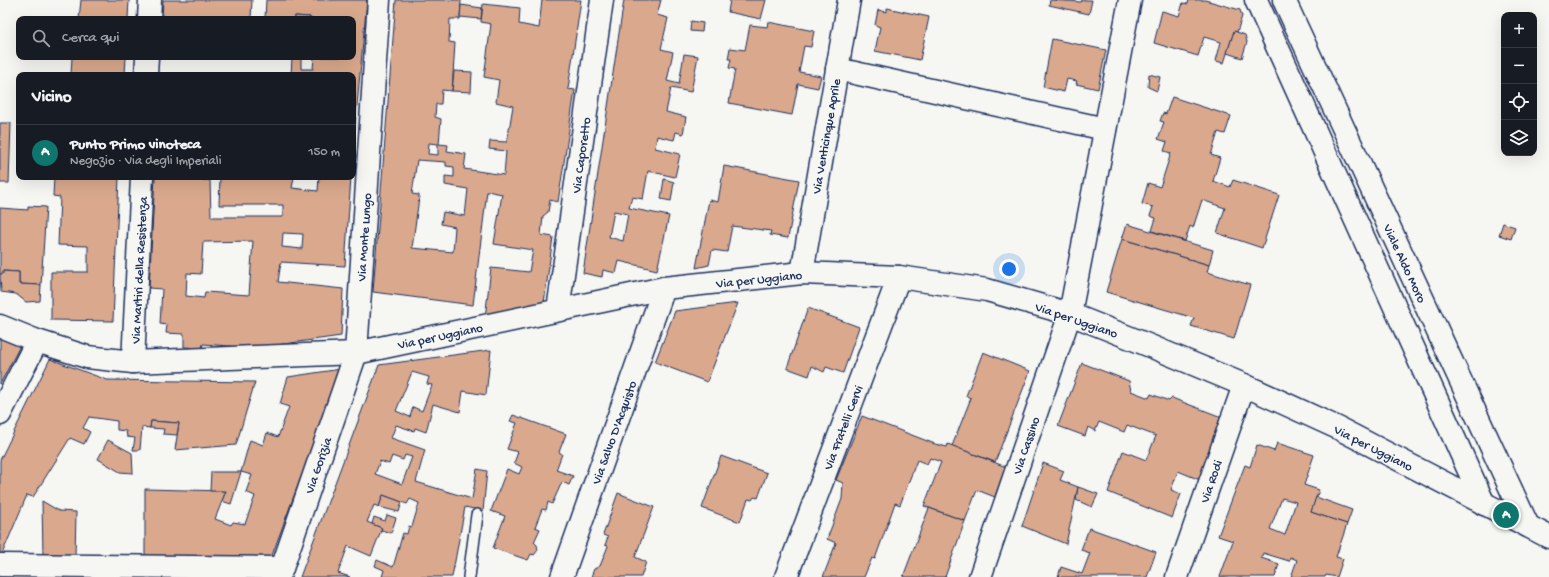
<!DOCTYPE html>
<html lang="it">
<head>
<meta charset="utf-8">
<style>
  :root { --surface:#171b24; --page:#242831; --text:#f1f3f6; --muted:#9ea1a6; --line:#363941; --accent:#0f766e }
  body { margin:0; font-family:"Gochi Hand",sans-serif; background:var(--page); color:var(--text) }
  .controls { position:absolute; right:12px; top:12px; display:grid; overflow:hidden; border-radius:8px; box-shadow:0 4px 16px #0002 }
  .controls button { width:36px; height:36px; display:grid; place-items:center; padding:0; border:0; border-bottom:1px solid var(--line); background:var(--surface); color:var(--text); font:20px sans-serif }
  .you { position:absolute; left:1009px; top:269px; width:14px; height:14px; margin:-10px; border:3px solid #fff; border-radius:50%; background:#1a73e8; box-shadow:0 0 0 6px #1a73e833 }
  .badge { display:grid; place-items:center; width:26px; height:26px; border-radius:50%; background:var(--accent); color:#fff; font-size:13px; font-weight:700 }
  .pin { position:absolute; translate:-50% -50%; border:2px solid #fff; box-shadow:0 1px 4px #0006 }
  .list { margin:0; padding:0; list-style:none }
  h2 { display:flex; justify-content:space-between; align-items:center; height:52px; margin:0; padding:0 16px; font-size:17px }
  h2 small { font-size:13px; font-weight:400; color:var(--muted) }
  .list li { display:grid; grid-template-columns:26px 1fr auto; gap:12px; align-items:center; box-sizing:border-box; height:56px; padding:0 16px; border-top:1px solid var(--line) }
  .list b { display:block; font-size:15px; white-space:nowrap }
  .list p { margin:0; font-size:13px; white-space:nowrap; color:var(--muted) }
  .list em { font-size:13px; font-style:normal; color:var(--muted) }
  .icon { flex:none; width:22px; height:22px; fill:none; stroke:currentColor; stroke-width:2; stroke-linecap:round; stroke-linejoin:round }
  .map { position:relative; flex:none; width:1549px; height:577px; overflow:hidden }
  .search { position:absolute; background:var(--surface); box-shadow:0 4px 16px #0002; left:16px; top:16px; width:340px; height:44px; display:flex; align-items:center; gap:10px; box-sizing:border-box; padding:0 14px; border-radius:8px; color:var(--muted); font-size:15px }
  .panel { position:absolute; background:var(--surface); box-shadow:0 4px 16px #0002; left:16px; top:72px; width:340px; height:108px; border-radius:8px }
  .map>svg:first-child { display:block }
</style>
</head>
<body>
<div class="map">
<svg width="1549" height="577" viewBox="0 0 1549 577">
  <rect width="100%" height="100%" fill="#f6f6f2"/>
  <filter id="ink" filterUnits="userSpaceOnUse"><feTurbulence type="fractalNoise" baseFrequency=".025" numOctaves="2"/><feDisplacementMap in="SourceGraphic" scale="8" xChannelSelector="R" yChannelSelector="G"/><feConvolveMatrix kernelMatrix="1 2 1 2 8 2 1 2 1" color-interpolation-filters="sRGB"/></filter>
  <g filter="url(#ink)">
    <!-- building -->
    <g fill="#daa98d" stroke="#1b2f5e" fill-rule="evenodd">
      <polygon points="81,0 129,0 128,19 79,19"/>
      <polygon points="163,0 252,0 251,19 162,19"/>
      <polygon points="266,0 367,0 353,147 353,75 291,75 292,57 301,57 301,69 313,69 314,57 353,57 353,19 310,19 310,17 295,16 295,19 265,19"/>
      <path d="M396,0H461L460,19H450L449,42L455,43L452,91L442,90L441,104H436L435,117L441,119L439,144L448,145L447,151L466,154L464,169L504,175L506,151L489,149L490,141L507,142L513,106L496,102L499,80L484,77L491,24L481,22L483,4L520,8L519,24L539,28L542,0H581L568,89L575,90L558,202L550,200L548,212L543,216L541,235L553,237L544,303L485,318L491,268L529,272L533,250L494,244L502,194L487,191L473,305L373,292ZM429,143L438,144V155L428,154ZM417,160L446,162V166L454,167V177L445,176V185L468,189L465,216L443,212L441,224L455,227L453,252L412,248L419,198V195L412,194Z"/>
      <path d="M624,0H661L657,15L668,18L661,49L673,52L667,81L679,84L684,54L698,56L691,92L671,88L666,112L686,117L683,134L676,132L674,140L657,136L655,148L680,154L675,177L648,171L643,199L632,197L629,208L669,216L657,270L619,261L616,273L603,270L602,277L583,273ZM614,211L628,214L623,241L609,237Z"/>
      <polygon points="730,0 766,0 761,19 728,12"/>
      <polygon points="1050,0 1081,2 1082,0 1092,0 1089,14 1049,5"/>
      <polygon points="1189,0 1205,0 1240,10 1242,16 1237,32 1234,31 1224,63 1216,61 1221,42 1204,37 1198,56 1154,43 1162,11 1179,16 1183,3 1188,4"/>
      <polygon points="461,5 482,8 481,19 460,17"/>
      <polygon points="887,8 929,17 920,60 875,51 880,27 875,25 878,10 887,12"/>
      <polygon points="295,16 310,17 310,19 295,19"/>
      <polygon points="691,21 703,23 702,32 690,31"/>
      <polygon points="768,22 814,31 811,47 804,46 799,72 821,76 818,88 798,84 792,115 729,103 735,69 729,68 731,59 728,59 730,48 745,50 750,25 767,27"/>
      <polygon points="1234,31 1245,35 1247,42 1242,58 1227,53"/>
      <polygon points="1052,39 1106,50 1098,89 1076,84 1077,81 1067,79 1064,92 1043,87"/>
      <polygon points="72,57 126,57 125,75 71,75"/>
      <polygon points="454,71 472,72 471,92 452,91"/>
      <polygon points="1149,74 1160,77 1157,91 1148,87"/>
      <polygon points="1172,97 1231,116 1225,134 1218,132 1211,155 1220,158 1213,181 1230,187 1233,180 1279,195 1262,248 1217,233 1225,208 1202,200 1193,228 1190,226 1185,241 1152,231 1156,218 1150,216 1153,207 1142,204 1148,183 1160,187 1171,153 1164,151 1167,142 1158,139 1164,122 1160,121 1163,113 1166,114"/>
      <polygon points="0,123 11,123 9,183 0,183"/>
      <polygon points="724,166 799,180 788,238 770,235 771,231 732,226 727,252 712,250 709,265 696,268 709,200 718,202"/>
      <polygon points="54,177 119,177 113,321 51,320 51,272 88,272 88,246 58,245 60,197 53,196"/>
      <path d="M155,177H197V180H210L211,217H283V205H219L220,177H294L292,188L318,191L319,177H351L345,266L281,262L278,282L343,289L341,336L255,348L203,344L202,348L184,347V334L166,333L167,325L160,324L162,289L149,288ZM283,233L303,234L302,249L282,247ZM253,241L249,295L205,292L204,298L186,296L187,273L201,274L203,242Z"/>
      <polygon points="664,179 674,182 671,201 661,199"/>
      <polygon points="28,206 46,207 41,285 19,284 19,272 3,271 3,274 0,274 0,208 28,210"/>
      <polygon points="1503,223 1515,227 1511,239 1499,235"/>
      <polygon points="1127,224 1213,250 1209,265 1122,239"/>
      <polygon points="1122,239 1209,265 1207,272 1250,285 1234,339 1191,326 1194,318 1106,292"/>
      <polygon points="3,271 19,272 19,284 41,285 40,301 26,302 16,294 1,292 0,274 3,274"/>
      <polygon points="738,303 707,382 655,362 675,311"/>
      <polygon points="808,308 859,327 843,373 826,367 824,372 812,366 809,376 787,368"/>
      <polygon points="0,337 21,344 0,384"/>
      <path d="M491,350L486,395L463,391L460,412L433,404L426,432L415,428L414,431L396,425L391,438L425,450L416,482L472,499L477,469L487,471L483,511L465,507L452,577H382L384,570L375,566L377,560L393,567L403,533L407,534L409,526L412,527L419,503L410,499L407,504L383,495L379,507L374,505L367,522L382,528L371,556L348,546L338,573L350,577H300L379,365ZM412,372L429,377L427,384L432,385L422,411L413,407L410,417L396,411ZM405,455L412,457L402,484L375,474L380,461L389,464L392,456L403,460Z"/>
      <polygon points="983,352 1030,371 995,462 952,446 971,398 966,396"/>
      <polygon points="50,359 107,380 255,382 236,445 175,450 179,423 151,421 150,428 142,427 140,450 133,450 135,438 127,437 126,431 117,430 117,421 89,417 83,428 90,432 84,444 70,438 33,497 27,495 2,554 0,554 0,460"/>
      <polygon points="1082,363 1129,381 1131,391 1149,398 1151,394 1169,401 1172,398 1224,418 1200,480 1178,471 1171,490 1181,494 1172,518 1108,492 1123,451 1146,460 1156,436 1127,425 1124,432 1099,422 1095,431 1088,427 1085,436 1058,426"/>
      <polygon points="341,369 271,558 145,556 145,489 226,491 215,519 231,525 233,522 245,524 255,496 246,492 252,475 241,472 250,440 263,445 267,433 278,437 289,407 280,404 288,377"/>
      <polygon points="513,415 566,434 559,452 562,454 556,470 573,476 569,485 562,482 552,504 548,502 546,510 542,509 535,527 540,529 534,542 537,545 538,550 534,555 531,554 528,560 493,548 505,516 491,511 507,469 519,474 522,467 514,463 518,452 507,449 517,423 510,421"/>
      <polygon points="862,416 935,444 947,447 948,444 1006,467 995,497 977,490 965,521 924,506 941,462 930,458 927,464 917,460 900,505 895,503 875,559 872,558 864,577 823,577 836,543 827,539 842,499 843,483 836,480"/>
      <polygon points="151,421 179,423 177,435 163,434 164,429 150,428"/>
      <polygon points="108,440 132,453 133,473 120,472 98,459"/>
      <path d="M1277,443L1314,455L1304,485L1319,490L1311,512L1347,524L1336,557L1343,559L1337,577L1326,575L1325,577H1291L1297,560L1290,557L1289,561L1263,553L1261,558L1279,564L1275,577H1220L1233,541L1218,536L1245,465L1250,467L1257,445L1274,451ZM1282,498L1296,502L1285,535L1270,529Z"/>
      <polygon points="721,456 767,473 758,498 754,497 752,500 748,499 740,522 702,508"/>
      <polygon points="1043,463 1064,471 1060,480 1078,487 1066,544 1022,526"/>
      <polygon points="211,472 241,472 231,504 222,501 226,491 210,491"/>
      <polygon points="1078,487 1098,494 1092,507 1076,500"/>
      <polygon points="618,493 654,507 635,557 646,562 641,577 591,577 594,569 600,566 608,546 605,545 608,537 603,535"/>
      <polygon points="383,495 402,502 399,512 379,507"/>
      <polygon points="1316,497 1352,510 1347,524 1311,512"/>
      <polygon points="42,501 59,511 76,512 75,556 43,555"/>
      <polygon points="929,508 965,521 945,577 903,577"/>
      <polygon points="387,515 396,518 391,533 381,530 382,528 372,524 374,517 385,521"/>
      <polygon points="1089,528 1156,552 1147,577 1058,577 1061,567 1082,574 1090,553 1081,550"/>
    </g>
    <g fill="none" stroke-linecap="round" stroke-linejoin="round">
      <!-- lane casing -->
      <g stroke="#1b2f5e" stroke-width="14">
        <polyline id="lane" points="469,577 477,515"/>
      </g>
      <!-- street casing -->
      <g stroke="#1b2f5e" stroke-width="25">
        <g id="street">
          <polyline points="149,19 150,0"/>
          <polyline points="837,69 1105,129"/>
          <polyline points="146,75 147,57"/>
          <polyline points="802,273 849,0"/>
          <polyline points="558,310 602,0"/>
          <polyline points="133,362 142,177"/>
          <polyline points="0,565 282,568"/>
          <polyline points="279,577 356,353 379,0"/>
          <polyline points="562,577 664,288"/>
          <polyline points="786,577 899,277"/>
          <polyline points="980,577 1070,314 1130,0"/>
          <polyline points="1177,577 1244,385"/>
        </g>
      </g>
      <!-- secondary casing -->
      <g stroke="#1b2f5e" stroke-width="25">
        <g id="secondary">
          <polyline points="1256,0 1484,504"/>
          <polyline points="1284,0 1528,526"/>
          <polyline points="0,326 37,341 87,357 133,362 356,353 664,288 802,273 899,277 987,290 1070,314 1138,341 1244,385 1338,428 1549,537"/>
          <polyline points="0,414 37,341"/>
        </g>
      </g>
      <!-- lane -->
      <use href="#lane" stroke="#f6f6f2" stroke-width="11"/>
      <!-- street -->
      <use href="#street" stroke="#f6f6f2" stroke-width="22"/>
      <!-- secondary -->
      <use href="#secondary" stroke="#f6f6f2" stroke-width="22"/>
    </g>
  </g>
  <g text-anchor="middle" stroke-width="3" stroke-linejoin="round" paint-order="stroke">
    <!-- street labels -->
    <g font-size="13" fill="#1b2f5e" stroke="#f6f6f2">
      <text transform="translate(825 136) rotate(-80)" y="5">Via Venticinque Aprile</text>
      <text transform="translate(580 155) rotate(-82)" y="5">Via Caporetto</text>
      <text transform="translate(363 237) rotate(-86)" y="5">Via Monte Lungo</text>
      <text transform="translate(1406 263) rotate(65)" y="5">Viale Aldo Moro</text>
      <text transform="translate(138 270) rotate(-87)" y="5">Via Martiri della Resistenza</text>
      <text transform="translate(759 278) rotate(-6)" y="5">Via per Uggiano</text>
      <text transform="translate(1077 319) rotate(19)" y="5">Via per Uggiano</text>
      <text transform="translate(440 335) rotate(-12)" y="5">Via per Uggiano</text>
      <text transform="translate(842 427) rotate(-69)" y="5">Via Fratelli Cervi</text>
      <text transform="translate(613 432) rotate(-70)" y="5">Via Salvo D'Acquisto</text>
      <text transform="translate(1025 445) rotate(-71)" y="5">Via Cassino</text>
      <text transform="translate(1374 447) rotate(27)" y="5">Via per Uggiano</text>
      <text transform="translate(317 465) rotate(-71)" y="5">Via Gorizia</text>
      <text transform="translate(1210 481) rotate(-71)" y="5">Via Rodi</text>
    </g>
  </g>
</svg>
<div class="controls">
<button>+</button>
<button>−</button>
<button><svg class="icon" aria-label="locate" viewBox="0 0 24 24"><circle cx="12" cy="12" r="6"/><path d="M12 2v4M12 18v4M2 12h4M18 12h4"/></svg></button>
<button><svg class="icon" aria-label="layers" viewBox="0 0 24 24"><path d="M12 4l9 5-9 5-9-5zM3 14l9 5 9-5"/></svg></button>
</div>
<div class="you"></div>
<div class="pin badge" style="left:1506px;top:515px">A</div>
<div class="search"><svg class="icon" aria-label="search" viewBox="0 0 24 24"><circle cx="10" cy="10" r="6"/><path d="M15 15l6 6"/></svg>Cerca qui</div>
<section class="panel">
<h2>Vicino<small></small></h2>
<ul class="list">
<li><span class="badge">A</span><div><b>Punto Primo vinoteca</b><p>Negozio · Via degli Imperiali</p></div><em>150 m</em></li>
</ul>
</section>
</div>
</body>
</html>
